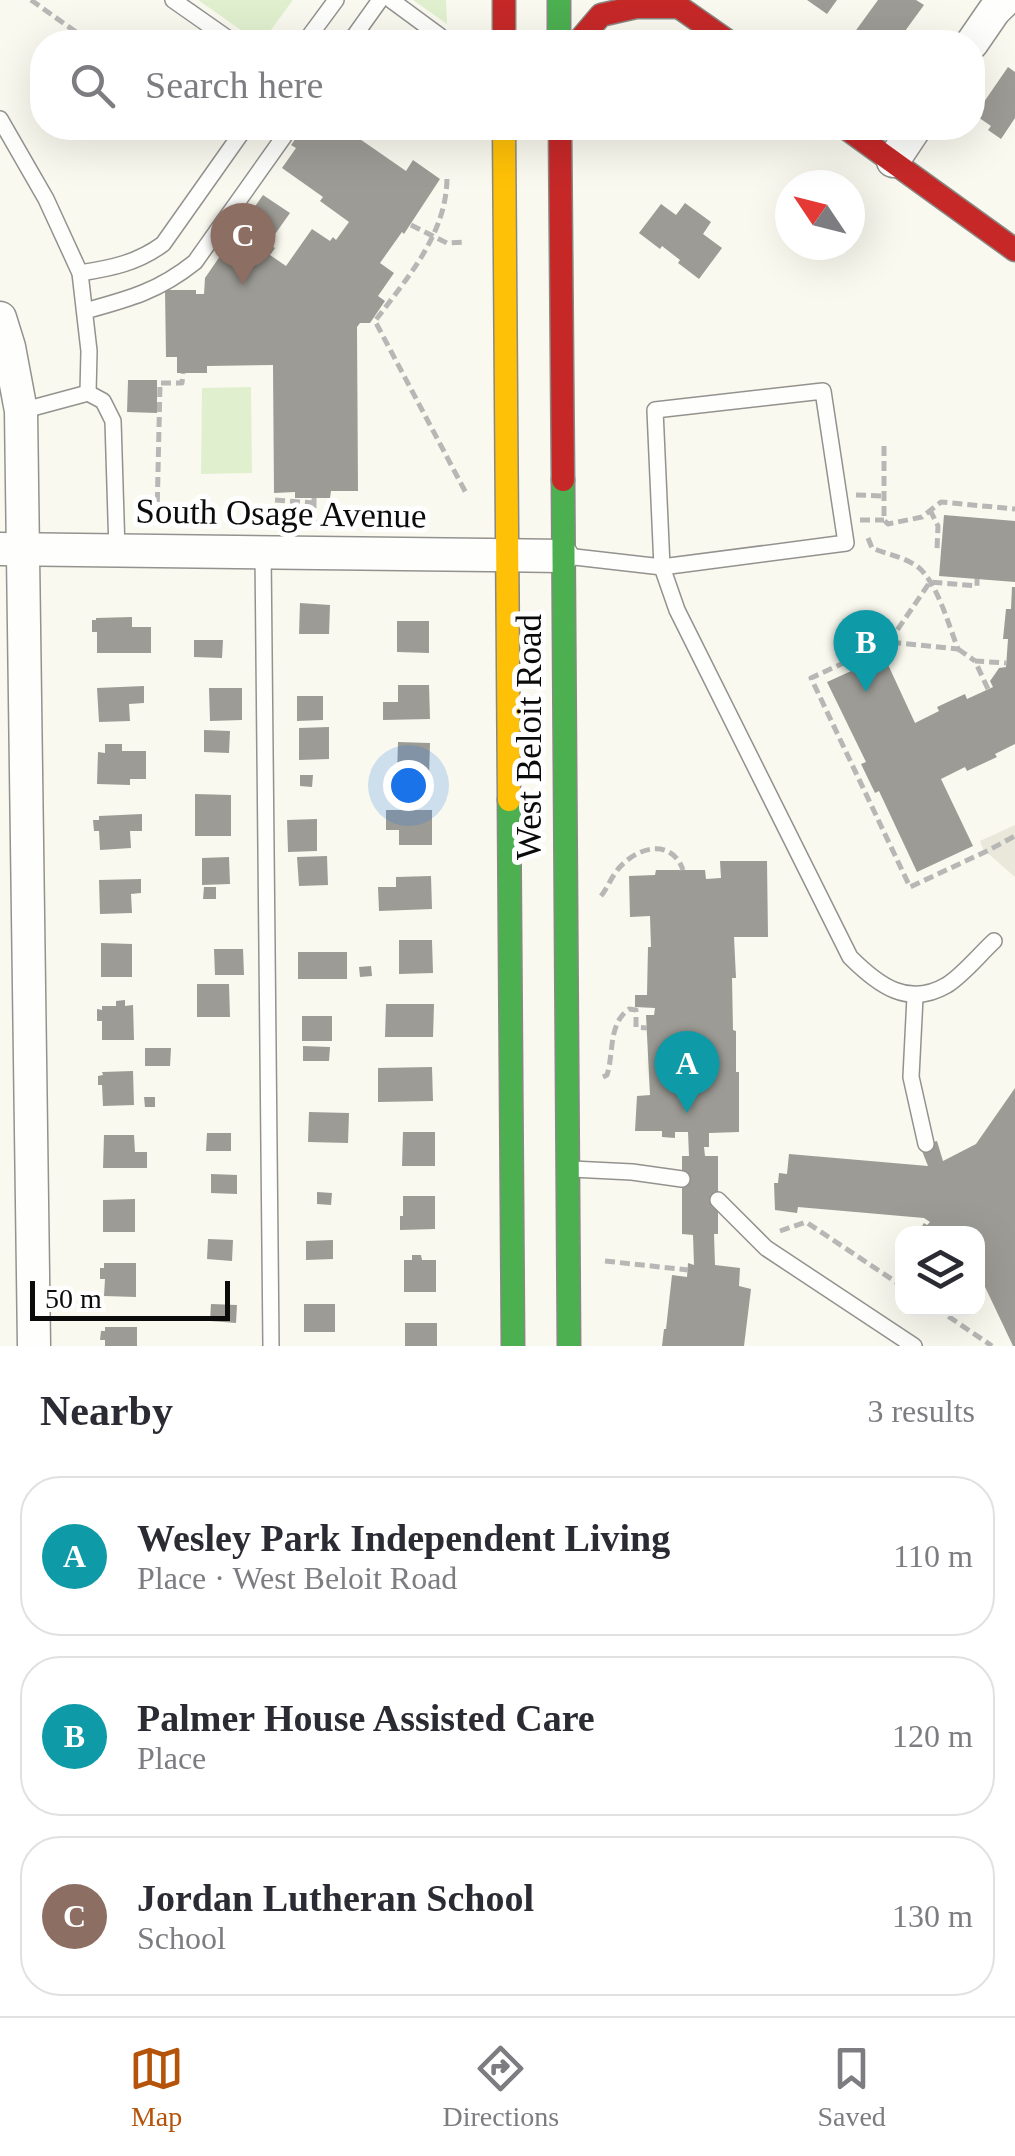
<!DOCTYPE html>
<html lang="en">
<head>
<meta charset="utf-8">
<style>
  :root { --surface:#fff; --page:#f7f7f7; --text:#2b2b33; --muted:#7c7c81; --line:#e1e1e2; --accent:#b45309 }
  body { margin:0; font-family:"Times New Roman",serif; background:var(--page); color:var(--text) }
  .controls { position:absolute; right:30px; bottom:30px; display:grid; overflow:hidden; border-radius:20px; box-shadow:0 10px 40px #0002 }
  .controls button { width:90px; height:90px; display:grid; place-items:center; padding:0; border:0; border-bottom:2px solid var(--line); background:var(--surface); color:var(--text); font:50px sans-serif }
  .compass { position:absolute; left:775px; top:170px; width:90px; height:90px; border-radius:50%; background:var(--surface); box-shadow:0 10px 40px #0002; rotate:305deg }
  .scale { position:absolute; left:30px; bottom:25px; width:200px; box-sizing:border-box; padding-left:10px; border:5px solid #0b0b0b; border-top:0; font-size:28px; line-height:35px; white-space:nowrap; color:#0b0b0b; -webkit-text-stroke:8px #fff; paint-order:stroke }
  .you { position:absolute; left:408px; top:785px; width:35px; height:35px; margin:-25px; border:8px solid #fff; border-radius:50%; background:#1a73e8; box-shadow:0 0 0 15px #1a73e833 }
  .badge { display:grid; place-items:center; width:65px; height:65px; border-radius:50%; background:var(--accent); color:#fff; font-size:32px; font-weight:700 }
  .pin { position:absolute; translate:-50% -82px; filter:drop-shadow(0 2px 5px #0008) }
  .pin::after { content:''; position:absolute; top:52px; width:35px; height:30px; background:inherit; clip-path:polygon(0 0,100% 0,50% 100%) }
  .list { margin:0; padding:0; list-style:none }
  h2 { display:flex; justify-content:space-between; align-items:center; height:130px; margin:0; padding:0 40px; font-size:42px }
  h2 small { font-size:32px; font-weight:400; color:var(--muted) }
  .list li { display:grid; grid-template-columns:65px 1fr auto; gap:30px; align-items:center; box-sizing:border-box; height:160px; margin:0 20px 20px; padding:0 20px; border:2px solid var(--line); border-radius:40px }
  .list b { display:block; font-size:38px; white-space:nowrap }
  .list p { margin:0; font-size:32px; white-space:nowrap; color:var(--muted) }
  .list em { font-size:32px; font-style:normal; color:var(--muted) }
  .icon { flex:none; width:55px; height:55px; fill:none; stroke:currentColor; stroke-width:2; stroke-linecap:round; stroke-linejoin:round }
  .map { position:relative; flex:none; width:1015px; height:1346px; overflow:hidden }
  .search { position:absolute; background:var(--surface); box-shadow:0 10px 40px #0002; left:30px; right:30px; top:30px; height:110px; display:flex; align-items:center; gap:25px; box-sizing:border-box; padding:0 35px; border-radius:40px; color:var(--muted); font-size:38px }
  .sheet { height:670px; background:var(--surface) }
  nav { display:flex; justify-content:space-around; align-items:center; box-sizing:border-box; height:140px; border-top:2px solid var(--line); background:var(--surface); font-size:28px; color:var(--muted) }
  nav a { display:grid; justify-items:center; gap:5px }
  nav .on { color:var(--accent) }
  .map>svg:first-child { display:block }
</style>
</head>
<body>
<div class="map">
<svg width="1015" height="1346" viewBox="0 0 1015 1346">
  <rect width="100%" height="100%" fill="#faf9ef"/>
  <!-- green -->
  <g fill="#e0f0cf">
    <polygon points="198,0 293,0 262,42 258,42"/>
    <polygon points="413,0 446,0 447,24"/>
    <polygon points="251,387 252,473 201,474 202,388"/>
  </g>
  <!-- plaza -->
  <polygon fill="#eae8db" points="1015,825 1015,877 983,849 980,841"/>
  <!-- building -->
  <g fill="#9c9b95">
    <polygon points="807,0 837,0 827,14"/>
    <polygon points="878,0 916,0 924,5 897,42 868,42 854,33"/>
    <polygon points="1008,67 1015,72 1015,118 1001,139 988,130 991,126 975,115"/>
    <polygon points="303,128 344,128 406,171 413,160 440,179 404,234 402,232 380,263 394,273 378,296 385,301 370,323 360,323 357,327 358,491 331,491 330,498 295,498 295,492 274,493 273,365 207,366 207,373 177,373 177,357 166,357 165,290 196,290 196,294 204,294 205,278 229,243 223,239 233,224 239,229 263,195 290,213 268,244 275,248 270,255 286,266 312,229 330,241 333,237 336,240 349,222 320,201 323,197 282,168 296,148 291,145"/>
    <polygon points="685,203 711,222 703,234 722,248 699,279 678,263 680,260 662,246 660,249 639,233 661,204 676,215"/>
    <polygon points="128,380 157,380 157,413 127,412"/>
    <polygon points="944,515 1015,521 1015,582 939,576"/>
    <polygon points="1012,587 1015,587 1015,744 995,754 997,757 967,771 965,767 941,779 973,846 917,872 879,791 875,793 861,764 866,762 827,682 884,656 915,723 939,711 937,707 965,694 967,699 993,687 990,681 995,674 999,668 1006,667 1008,639 1003,639 1006,609 1011,609"/>
    <polygon points="300,603 330,605 329,634 299,634"/>
    <polygon points="132,617 132,627 151,627 151,653 97,653 97,632 92,632 92,620 96,620 96,618"/>
    <polygon points="397,621 429,621 429,653 397,652"/>
    <polygon points="194,640 223,640 222,658 194,657"/>
    <polygon points="398,685 429,685 430,719 383,720 383,702 398,702"/>
    <polygon points="144,686 144,703 129,704 130,721 99,722 97,688"/>
    <polygon points="209,688 242,688 242,720 210,721"/>
    <polygon points="297,696 323,696 323,720 297,721"/>
    <polygon points="329,727 329,759 299,760 299,728"/>
    <polygon points="204,730 230,731 229,753 204,752"/>
    <polygon points="398,742 430,743 429,777 397,776"/>
    <polygon points="105,744 122,744 122,751 146,751 146,779 130,779 130,785 97,784 98,752 105,753"/>
    <polygon points="300,775 313,775 312,787 300,786"/>
    <polygon points="195,794 231,795 231,836 195,836"/>
    <polygon points="386,810 432,810 432,845 399,845 399,830 386,830"/>
    <polygon points="142,814 142,831 130,831 131,848 100,850 99,831 94,831 93,820 99,820 99,816"/>
    <polygon points="317,819 317,851 288,852 287,820"/>
    <polygon points="327,856 328,885 299,886 297,857"/>
    <polygon points="229,857 230,884 202,885 202,858"/>
    <polygon points="720,861 767,861 768,937 734,937 736,978 732,978 733,1030 736,1031 736,1072 739,1072 739,1132 709,1133 709,1147 704,1147 705,1156 718,1156 718,1234 714,1234 715,1265 740,1268 739,1286 751,1289 744,1346 662,1346 664,1329 666,1329 672,1275 687,1277 688,1263 694,1265 693,1235 682,1234 682,1156 689,1156 688,1132 675,1132 675,1138 662,1137 662,1131 635,1131 637,1096 650,1095 646,1015 654,1015 655,1008 635,1007 635,995 647,995 648,947 651,947 650,916 630,917 629,876 655,875 656,870 705,870 706,879 721,878"/>
    <polygon points="431,876 432,909 379,911 378,887 396,887 396,877"/>
    <polygon points="141,879 141,893 131,894 132,913 100,914 99,880"/>
    <polygon points="204,887 216,887 216,899 203,899"/>
    <polygon points="399,940 432,940 433,973 399,974"/>
    <polygon points="101,943 132,944 132,977 101,977"/>
    <polygon points="214,949 243,949 244,975 215,975"/>
    <rect x="298" y="952" width="49" height="27"/>
    <polygon points="371,966 372,976 360,977 359,967"/>
    <polygon points="197,984 229,984 230,1017 197,1017"/>
    <polygon points="125,1000 125,1006 133,1005 134,1040 102,1040 102,1021 97,1021 97,1009 102,1010 102,1006 116,1006 116,1001"/>
    <polygon points="386,1004 434,1004 433,1037 385,1037"/>
    <rect x="302" y="1016" width="30" height="25"/>
    <polygon points="303,1046 330,1047 329,1061 303,1061"/>
    <polygon points="145,1048 171,1048 170,1066 145,1066"/>
    <polygon points="432,1067 433,1101 378,1102 378,1068"/>
    <polygon points="133,1071 134,1105 103,1106 102,1085 98,1085 98,1076 103,1075 102,1072"/>
    <polygon points="1015,1088 1015,1346 1013,1346 978,1272 978,1234 917,1234 924,1223 927,1225 930,1222 924,1218 798,1207 797,1213 775,1210 774,1183 778,1183 779,1173 787,1174 789,1154 928,1166 920,1146 937,1141 943,1161 976,1144"/>
    <polygon points="144,1097 155,1097 155,1107 145,1107"/>
    <polygon points="309,1112 349,1113 348,1143 308,1142"/>
    <polygon points="403,1132 435,1132 435,1166 402,1166"/>
    <polygon points="207,1133 231,1133 231,1151 206,1151"/>
    <polygon points="104,1135 134,1135 135,1152 147,1152 147,1168 103,1168"/>
    <polygon points="211,1174 237,1175 237,1194 211,1193"/>
    <polygon points="317,1192 332,1193 331,1205 317,1204"/>
    <polygon points="403,1196 435,1196 435,1229 400,1230 400,1216 403,1216"/>
    <polygon points="135,1199 135,1232 103,1232 103,1200"/>
    <polygon points="208,1239 233,1240 232,1261 207,1259"/>
    <polygon points="333,1240 333,1259 306,1260 306,1241"/>
    <polygon points="412,1255 421,1255 422,1260 436,1260 436,1292 404,1292 404,1260 412,1260"/>
    <polygon points="104,1263 136,1263 136,1297 104,1296 105,1279 100,1279 100,1268 104,1268"/>
    <polygon points="211,1304 237,1305 236,1323 210,1321"/>
    <rect x="304" y="1304" width="31" height="28"/>
    <rect x="405" y="1323" width="32" height="23"/>
    <polygon points="105,1327 137,1327 137,1346 105,1346 105,1340 100,1340 101,1331 105,1331"/>
  </g>
  <g fill="none" stroke-linecap="round" stroke-linejoin="round">
    <!-- lane casing -->
    <g stroke="#93928e" stroke-width="18">
      <g id="lane">
        <polyline points="173,0 233,42"/>
        <polyline points="391,0 440,36"/>
        <polyline points="305,42 336,0"/>
        <polyline points="350,42 380,0"/>
        <polyline points="0,119 46,199 80,273 89,351 88,393"/>
        <path d="M80,273C112,268 137,263 163,244L245,128"/>
        <path d="M85,311C129,299 159,291 195,262L290,128"/>
        <polyline points="21,411 88,393 103,401 113,421 117,551"/>
        <polyline points="263,552 271,1346"/>
        <path d="M566,556L662,567L655,410L823,391L846,543L662,567L677,610L850,957C878,985 908,1008 947,985C963,975 980,954 994,941"/>
        <polyline points="915,997 911,1077 926,1144"/>
        <polyline points="572,1169 632,1172 682,1179"/>
        <polyline points="718,1200 766,1248 914,1346"/>
      </g>
    </g>
    <!-- street casing -->
    <g stroke="#93928e" stroke-width="35">
      <g id="street">
        <polyline points="972,43 994,11 1005,0"/>
        <polyline points="893,161 915,128"/>
        <polyline points="0,318 9,347 21,411 34,1346"/>
        <polyline points="0,549 562,556"/>
      </g>
    </g>
    <!-- fast casing -->
    <g stroke="#898984" stroke-width="25">
      <g id="fast">
        <polyline points="559,0 559,42"/>
        <polyline points="563,480 569,1346"/>
        <polyline points="509,800 513,1346"/>
      </g>
    </g>
    <!-- slow casing -->
    <g stroke="#898984" stroke-width="25">
      <polyline id="slow" points="504,128 509,800"/>
    </g>
    <!-- jam casing -->
    <g stroke="#898984" stroke-width="25">
      <g id="jam">
        <polyline points="504,0 504,42"/>
        <polyline points="669,0 729,42"/>
        <polyline points="578,42 601,15 636,7 680,7"/>
        <polyline points="560,128 563,480"/>
        <polyline points="846,128 1015,250"/>
      </g>
    </g>
    <!-- path -->
    <g stroke="#b7b7b5" stroke-width="5" stroke-dasharray="10 5" stroke-linecap="butt">
      <polyline points="31,0 90,42"/>
      <polyline points="208,128 218,135"/>
      <path d="M447,179C446,235 407,278 375,321L466,493"/>
      <polyline points="411,225 447,243 465,242"/>
      <polyline points="884,446 884,520 888,524 922,517 941,502 1015,509"/>
      <polyline points="856,495 884,496"/>
      <polyline points="314,498 314,525"/>
      <polyline points="275,500 314,503"/>
      <polyline points="930,510 938,526 937,549 941,550"/>
      <polyline points="157,517 160,383 182,383 183,373"/>
      <polyline points="860,520 884,520"/>
      <path d="M868,538L872,548C886,554 905,557 918,567C937,582 949,626 958,649L889,642L811,678L910,887L987,851L1015,836"/>
      <polyline points="889,642 930,582 977,586 977,579"/>
      <polyline points="958,649 975,661"/>
      <polyline points="988,689 975,661 1006,663"/>
      <path d="M601,896C609,886 613,872 624,863C643,845 673,841 683,870"/>
      <path d="M603,1077L607,1075C614,1053 608,1024 629,1009L636,1010V1027L647,1028"/>
      <polyline points="780,1231 806,1222 902,1286"/>
      <polyline points="605,1261 688,1270"/>
      <polyline points="936,1308 992,1346"/>
    </g>
    <!-- lane -->
    <use href="#lane" stroke="#fefefd" stroke-width="15"/>
    <!-- street -->
    <use href="#street" stroke="#fefefd" stroke-width="32"/>
    <!-- fast -->
    <use href="#fast" stroke="#4caf50" stroke-width="22"/>
    <!-- slow -->
    <use href="#slow" stroke="#ffc107" stroke-width="22"/>
    <!-- jam -->
    <use href="#jam" stroke="#c62828" stroke-width="22"/>
  </g>
  <g text-anchor="middle" stroke-width="10" stroke-linejoin="round" paint-order="stroke">
    <!-- street labels -->
    <g font-size="35" fill="#0b0b0b" stroke="#fff">
      <text transform="translate(281 513) rotate(1)" y="12">South Osage Avenue</text>
      <text transform="translate(529 737) rotate(-90)" y="12">West Beloit Road</text>
    </g>
  </g>
</svg>
<div class="controls">
<button><svg class="icon" aria-label="layers" viewBox="0 0 24 24"><path d="M12 4l9 5-9 5-9-5zM3 14l9 5 9-5"/></svg></button>
</div>
<svg class="compass" viewBox="-18 -18 36 36"><path d="M0-13l5 13h-10z" fill="#e53935"/><path d="M0 13l5-13h-10z" fill="#7c7c81"/></svg>
<div class="scale">50 m</div>
<div class="you"></div>
<div class="pin badge" style="left:687px;top:1113px;background:#0f9aa8">A</div>
<div class="pin badge" style="left:866px;top:692px;background:#0f9aa8">B</div>
<div class="pin badge" style="left:243px;top:285px;background:#8d6e63">C</div>
<div class="search"><svg class="icon" aria-label="search" viewBox="0 0 24 24"><circle cx="10" cy="10" r="6"/><path d="M15 15l6 6"/></svg>Search here</div>
</div>
<section class="sheet">
<h2>Nearby<small>3 results</small></h2>
<ul class="list">
<li><span class="badge" style="background:#0f9aa8">A</span><div><b>Wesley Park Independent Living</b><p>Place · West Beloit Road</p></div><em>110 m</em></li>
<li><span class="badge" style="background:#0f9aa8">B</span><div><b>Palmer House Assisted Care</b><p>Place</p></div><em>120 m</em></li>
<li><span class="badge" style="background:#8d6e63">C</span><div><b>Jordan Lutheran School</b><p>School</p></div><em>130 m</em></li>
</ul>
</section>
<nav>
<a class="on"><svg class="icon" aria-label="map" viewBox="0 0 24 24"><path d="M3 6l6-2 6 2 6-2v14l-6 2-6-2-6 2zM9 4v14M15 6v14"/></svg>Map</a>
<a><svg class="icon" aria-label="directions" viewBox="0 0 24 24"><path d="M12 3l9 9-9 9-9-9zM9 14v-3h6M13 9l2 2-2 2"/></svg>Directions</a>
<a><svg class="icon" aria-label="saved" viewBox="0 0 24 24"><path d="M7 4h10v16l-5-4-5 4z"/></svg>Saved</a>
</nav>
</body>
</html>
